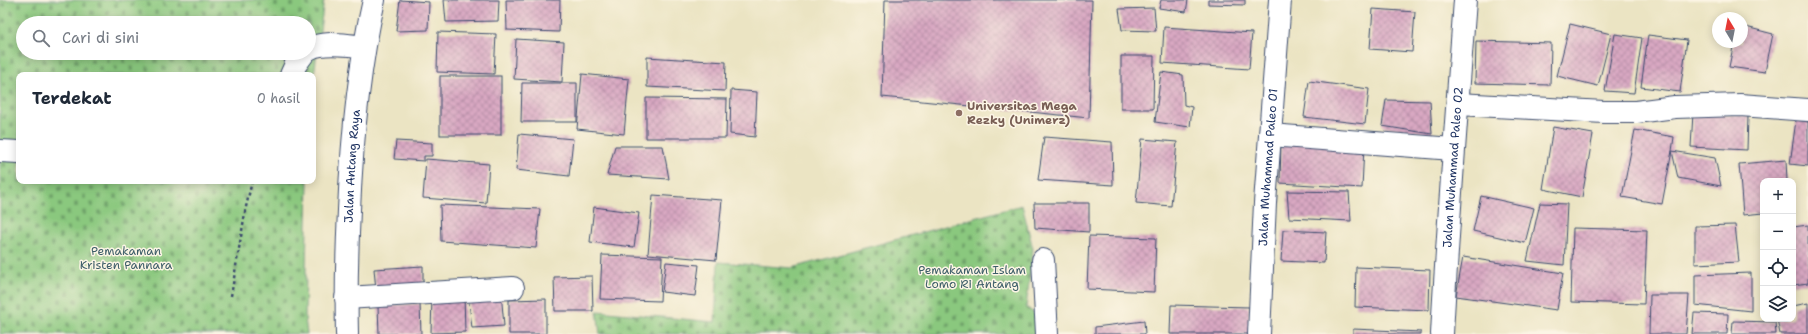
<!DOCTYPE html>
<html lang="id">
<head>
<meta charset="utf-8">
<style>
  :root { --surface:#fff; --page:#f6f6f7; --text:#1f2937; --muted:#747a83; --line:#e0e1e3 }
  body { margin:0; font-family:"Shantell Sans",sans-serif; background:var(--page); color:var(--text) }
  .controls { position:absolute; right:12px; bottom:12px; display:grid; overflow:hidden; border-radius:8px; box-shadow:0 2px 10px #0003 }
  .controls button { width:36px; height:36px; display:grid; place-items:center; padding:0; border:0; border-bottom:1px solid var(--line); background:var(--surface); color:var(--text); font:20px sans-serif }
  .compass { position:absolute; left:1712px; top:12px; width:36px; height:36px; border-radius:50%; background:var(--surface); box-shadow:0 2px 10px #0003; rotate:350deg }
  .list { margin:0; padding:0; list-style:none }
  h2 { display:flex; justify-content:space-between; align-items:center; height:52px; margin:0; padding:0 16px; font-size:17px }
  h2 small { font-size:13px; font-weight:400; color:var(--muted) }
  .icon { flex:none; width:22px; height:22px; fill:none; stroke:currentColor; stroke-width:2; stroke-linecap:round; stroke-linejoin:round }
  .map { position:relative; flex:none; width:1808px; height:334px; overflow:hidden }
  .search { position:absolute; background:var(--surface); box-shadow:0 2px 10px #0003; left:16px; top:16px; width:300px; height:44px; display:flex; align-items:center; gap:10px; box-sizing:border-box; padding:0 14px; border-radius:22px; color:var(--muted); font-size:15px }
  .panel { position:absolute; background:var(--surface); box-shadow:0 2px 10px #0003; left:16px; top:72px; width:300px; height:112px; border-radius:8px }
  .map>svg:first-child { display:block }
</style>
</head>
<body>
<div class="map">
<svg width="1808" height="334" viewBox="0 0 1808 334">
  <defs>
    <pattern id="cemetery-stones" width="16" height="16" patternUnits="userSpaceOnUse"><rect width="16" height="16" fill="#8ac87e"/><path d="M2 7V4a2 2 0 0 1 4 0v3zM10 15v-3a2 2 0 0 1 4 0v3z" fill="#70a36a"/></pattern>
    <pattern id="building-cross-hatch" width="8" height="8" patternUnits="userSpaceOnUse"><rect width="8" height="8" fill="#d9a8c2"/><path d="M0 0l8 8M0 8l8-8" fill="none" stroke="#af89a1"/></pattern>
  </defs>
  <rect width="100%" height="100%" fill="#fcf5e5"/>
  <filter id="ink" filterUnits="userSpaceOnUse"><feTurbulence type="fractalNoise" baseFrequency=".025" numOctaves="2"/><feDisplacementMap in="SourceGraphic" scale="8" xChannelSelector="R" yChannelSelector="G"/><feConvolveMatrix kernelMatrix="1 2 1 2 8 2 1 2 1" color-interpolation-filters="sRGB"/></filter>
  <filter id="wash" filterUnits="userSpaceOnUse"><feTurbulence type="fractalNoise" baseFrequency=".012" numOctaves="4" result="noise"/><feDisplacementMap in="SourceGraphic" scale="16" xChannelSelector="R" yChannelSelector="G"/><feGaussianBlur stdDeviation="0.9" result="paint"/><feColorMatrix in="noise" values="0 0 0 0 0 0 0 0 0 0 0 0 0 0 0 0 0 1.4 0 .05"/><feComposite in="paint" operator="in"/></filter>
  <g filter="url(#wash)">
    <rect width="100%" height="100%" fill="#ebe4c3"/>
    <!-- cemetery -->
    <g fill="url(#cemetery-stones)" stroke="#527c6e" fill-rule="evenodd">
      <path d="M0,0H324L313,83V75H19V181H308L305,318L307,334H0ZM23,23H309V53H23Z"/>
      <polygon points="1022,205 1033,249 1026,307 1051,326 1051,334 600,334 597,311 715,322 718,262 792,268"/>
    </g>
    <g id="blocks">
      <!-- building -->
      <g fill="url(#building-cross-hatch)">
        <polygon points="400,0 429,2 428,30 396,31"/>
        <polygon points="444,0 499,0 498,21 446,22"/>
        <polygon points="506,0 560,0 559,32 507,30"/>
        <polygon points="885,0 1092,0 1089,118 882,97"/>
        <polygon points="1161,0 1188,0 1186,12 1159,8"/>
        <polygon points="1208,0 1245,0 1245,5 1208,4"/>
        <polygon points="1154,8 1156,31 1122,30 1119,9"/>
        <polygon points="1373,9 1415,12 1412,52 1370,49"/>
        <polygon points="1570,24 1611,34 1598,86 1557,76"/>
        <polygon points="1742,26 1773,34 1765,72 1729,67 1734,42 1742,42"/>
        <polygon points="1164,27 1252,33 1249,69 1162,63"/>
        <polygon points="438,32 496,34 494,74 437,72"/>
        <polygon points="1615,34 1642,38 1634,93 1605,91"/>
        <polygon points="1648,35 1687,40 1680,92 1641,87"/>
        <polygon points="516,39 564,42 562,82 514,79"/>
        <polygon points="1476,41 1551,43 1550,85 1475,83"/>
        <polygon points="1121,56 1154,56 1153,109 1121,109"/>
        <polygon points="647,57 726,62 725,91 647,87"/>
        <polygon points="1161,72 1183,75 1184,105 1192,107 1190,127 1155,122"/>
        <polygon points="582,74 629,79 624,134 577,129"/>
        <rect x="440" y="76" width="61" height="59"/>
        <polygon points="1309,81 1369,89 1365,124 1304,117"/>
        <polygon points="522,83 577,83 577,122 521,122"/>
        <polygon points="731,90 757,92 755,137 730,134"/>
        <polygon points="646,98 727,99 726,138 646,138"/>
        <polygon points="1386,100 1430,101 1432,134 1382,126"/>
        <polygon points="1693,113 1748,116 1747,150 1691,147"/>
        <polygon points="1796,120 1808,122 1808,166 1790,164"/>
        <polygon points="1553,127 1593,134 1582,197 1543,189"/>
        <polygon points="1635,130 1674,137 1672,151 1715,158 1721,186 1678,178 1672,151 1662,204 1622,197"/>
        <polygon points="519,134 573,139 569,176 516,170"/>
        <polygon points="1044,137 1112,142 1113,185 1038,180"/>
        <polygon points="1142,139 1177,142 1171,206 1136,203"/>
        <polygon points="1281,140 1364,146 1362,188 1280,183"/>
        <polygon points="396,141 432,143 432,156 424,156 424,161 394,159"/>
        <polygon points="615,146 663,146 669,179 607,175"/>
        <polygon points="426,159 489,164 486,203 423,198"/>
        <polygon points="1786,160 1787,181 1763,181 1763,213 1743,215 1739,164"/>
        <polygon points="1287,191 1349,192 1351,221 1289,218"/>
        <polygon points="653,195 722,200 716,260 648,254"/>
        <polygon points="1481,196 1534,208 1525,243 1473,231"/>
        <polygon points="1034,203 1089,203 1089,232 1035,228"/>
        <polygon points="1540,203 1567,204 1564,265 1527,261"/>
        <polygon points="440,205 540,209 536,248 441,241"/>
        <polygon points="594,207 639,213 634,247 590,242"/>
        <polygon points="1735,225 1739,262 1695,264 1695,226"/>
        <polygon points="1808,225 1808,283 1793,285 1793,227"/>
        <polygon points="1573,228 1647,230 1644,304 1571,302"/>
        <polygon points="1283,230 1326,232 1324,263 1281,261"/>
        <polygon points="1089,236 1156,238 1154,292 1087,289"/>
        <polygon points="602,255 662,257 660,301 600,299"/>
        <polygon points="1463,257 1563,273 1557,310 1456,296"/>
        <polygon points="666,262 699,265 695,296 662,292"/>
        <polygon points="423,266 423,288 376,290 374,269"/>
        <polygon points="1356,267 1430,270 1429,310 1355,307"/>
        <polygon points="1751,273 1751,311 1695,305 1695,275"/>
        <polygon points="592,276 593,311 555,311 554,277"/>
        <polygon points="501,292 504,326 472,328 468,294"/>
        <polygon points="464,294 465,332 431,333 432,296"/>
        <polygon points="1650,295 1689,295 1686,334 1649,334"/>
        <polygon points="546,299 546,334 509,334 509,300"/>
        <polygon points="1808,303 1808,334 1780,334 1777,319 1793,319 1793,306"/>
        <polygon points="420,304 421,334 379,334 378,306"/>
        <polygon points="1171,305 1249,307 1249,334 1170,334"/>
        <polygon points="1694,313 1728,314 1727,334 1692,334"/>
        <polygon points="1144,321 1145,334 1095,334 1095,327"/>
        <polygon points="1733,321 1775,322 1776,334 1732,334"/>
        <polygon points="1353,329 1421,332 1421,334 1353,334"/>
      </g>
    </g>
  </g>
  <g filter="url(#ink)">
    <use href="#blocks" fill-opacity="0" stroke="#3a4a6d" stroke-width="1"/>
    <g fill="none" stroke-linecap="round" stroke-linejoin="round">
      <!-- minor casing -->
      <g stroke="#3a4a6d" stroke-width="24">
        <g id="minor">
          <path d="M309,49C322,40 348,46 364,46"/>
          <polyline points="291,75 296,64 304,53"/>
          <polyline points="1458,104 1604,112 1636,112 1675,107 1740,105 1808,110"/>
          <polyline points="1270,135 1453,149"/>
          <polyline points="0,151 19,152"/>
          <polyline points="1043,260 1047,334"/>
          <polyline points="346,298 513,288"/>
          <path id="s1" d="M1259,334L1265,203L1280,0"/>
          <path id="s2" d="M1442,334C1448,222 1457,111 1465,0"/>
        </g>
      </g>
      <!-- major casing -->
      <g stroke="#3a4a6d" stroke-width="24">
        <g id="major">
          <path id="s3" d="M347,334C346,292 347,252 349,210C352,139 358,70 374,0"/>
        </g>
      </g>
      <!-- path -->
      <polyline stroke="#3a4a6d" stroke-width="2.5" stroke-dasharray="3 3" stroke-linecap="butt" points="231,296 246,207 252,181"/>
      <!-- minor -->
      <use href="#minor" stroke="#fff" stroke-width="22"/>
      <!-- major -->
      <use href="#major" stroke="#fff" stroke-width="22"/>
    </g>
  </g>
  <!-- markers -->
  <circle fill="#8d6e63" stroke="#fcf5e5" stroke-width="1.5" cx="959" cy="113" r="4"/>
  <g text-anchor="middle" stroke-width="3" stroke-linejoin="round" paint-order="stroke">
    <!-- education labels -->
    <g font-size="12" font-weight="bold" fill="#785e54" stroke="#fcf5e5" text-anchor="start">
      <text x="967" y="110">Universitas Mega<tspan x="967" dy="14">Rezky (Unimerz)</tspan></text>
    </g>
    <!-- street labels -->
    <g font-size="12" fill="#1b2f5e" stroke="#fcf5e5">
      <text dy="4" stroke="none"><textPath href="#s3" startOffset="168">Jalan Antang Raya</textPath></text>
      <text dy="4" stroke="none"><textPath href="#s1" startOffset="167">Jalan Muhammad Paleo 01</textPath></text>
      <text dy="4" stroke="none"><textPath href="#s2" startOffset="167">Jalan Muhammad Paleo 02</textPath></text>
    </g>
    <!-- park labels -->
    <g font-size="12" fill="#3c5d68" stroke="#fcf5e5">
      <text x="126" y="255">Pemakaman<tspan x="126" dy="14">Kristen Pannara</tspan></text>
      <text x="972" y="274">Pemakaman Islam<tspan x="972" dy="14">Lomo Ri Antang</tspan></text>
    </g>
  </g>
</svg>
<div class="controls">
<button>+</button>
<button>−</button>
<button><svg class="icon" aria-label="locate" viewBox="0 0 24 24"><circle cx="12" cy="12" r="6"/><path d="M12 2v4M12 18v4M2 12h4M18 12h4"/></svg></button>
<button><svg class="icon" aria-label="layers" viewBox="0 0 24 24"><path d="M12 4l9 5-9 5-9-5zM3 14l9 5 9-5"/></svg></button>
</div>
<svg class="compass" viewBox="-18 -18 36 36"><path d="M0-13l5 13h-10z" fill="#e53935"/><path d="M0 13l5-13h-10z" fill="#747a83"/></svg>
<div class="search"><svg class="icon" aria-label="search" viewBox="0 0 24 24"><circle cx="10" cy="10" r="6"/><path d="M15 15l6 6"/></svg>Cari di sini</div>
<section class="panel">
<h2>Terdekat<small>0 hasil</small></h2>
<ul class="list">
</ul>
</section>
</div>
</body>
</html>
